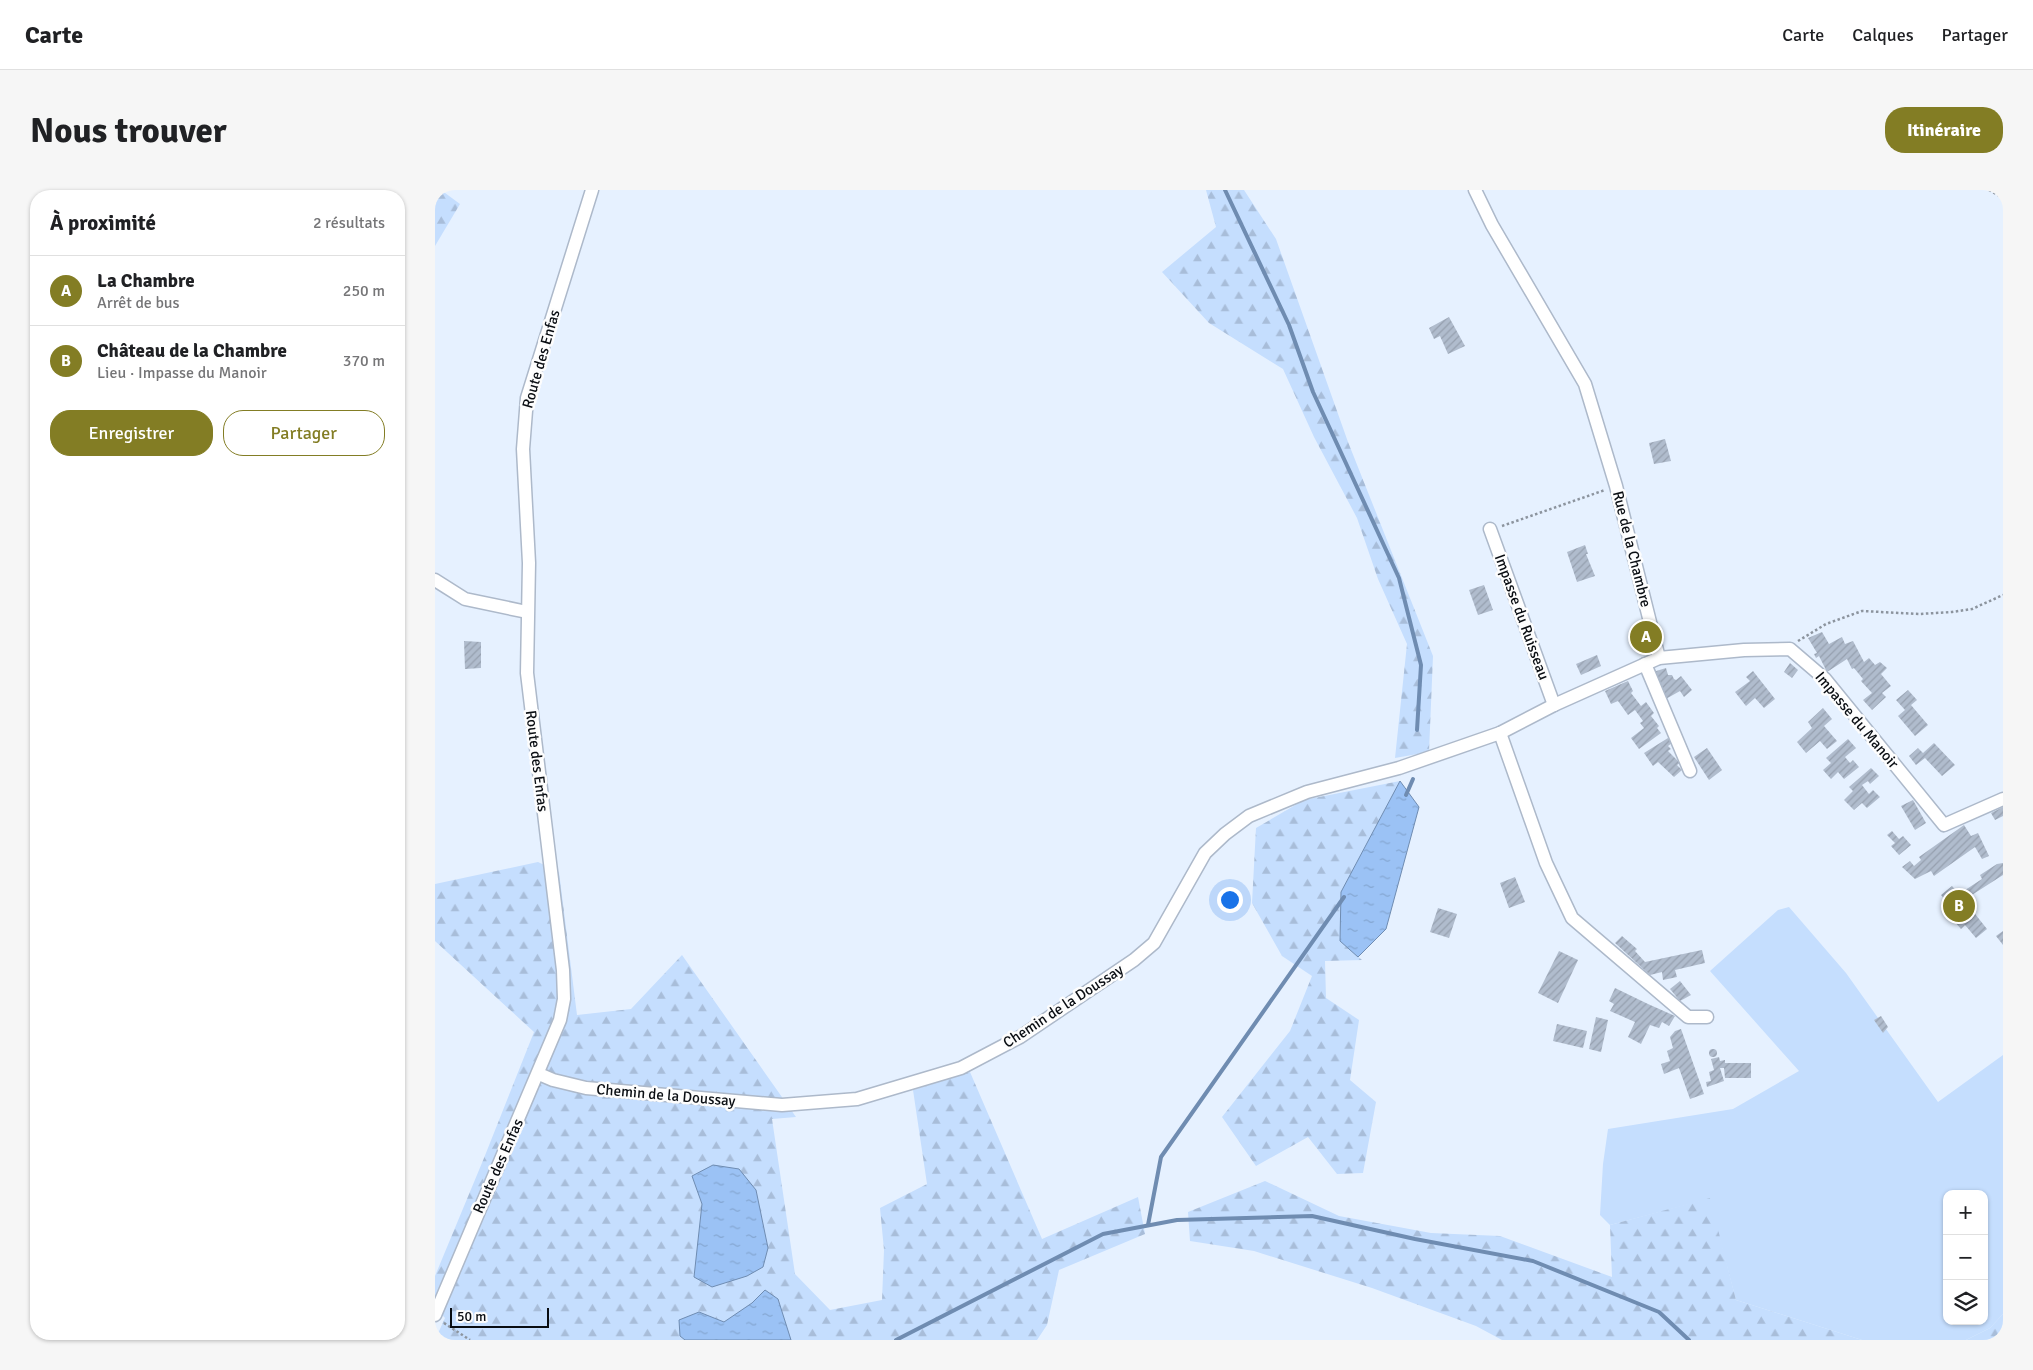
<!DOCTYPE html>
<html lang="fr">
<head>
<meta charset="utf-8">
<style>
  :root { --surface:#fff; --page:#f6f6f6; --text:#202124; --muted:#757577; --line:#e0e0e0; --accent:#837d24 }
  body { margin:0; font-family:Signika,sans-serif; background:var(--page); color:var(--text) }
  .controls { position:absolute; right:15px; bottom:15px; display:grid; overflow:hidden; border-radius:10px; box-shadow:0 1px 4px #0004 }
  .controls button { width:45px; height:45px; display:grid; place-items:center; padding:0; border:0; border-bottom:1px solid var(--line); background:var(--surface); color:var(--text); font:25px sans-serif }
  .scale { position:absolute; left:15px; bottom:12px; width:99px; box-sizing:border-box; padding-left:5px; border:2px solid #090d12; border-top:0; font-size:14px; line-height:18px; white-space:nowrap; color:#090d12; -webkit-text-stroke:4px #fdfdfd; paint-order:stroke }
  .you { position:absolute; left:794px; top:709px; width:18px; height:18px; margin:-12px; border:4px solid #fff; border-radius:50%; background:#1a73e8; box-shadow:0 0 0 8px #1a73e833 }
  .badge { display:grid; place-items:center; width:32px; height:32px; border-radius:50%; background:var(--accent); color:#fff; font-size:16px; font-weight:700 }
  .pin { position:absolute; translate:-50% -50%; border:2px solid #fff; box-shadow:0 1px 5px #0006 }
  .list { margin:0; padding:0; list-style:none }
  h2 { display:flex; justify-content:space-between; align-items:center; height:65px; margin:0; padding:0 20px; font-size:21px }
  h2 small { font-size:16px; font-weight:400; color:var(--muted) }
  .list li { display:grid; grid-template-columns:32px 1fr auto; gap:15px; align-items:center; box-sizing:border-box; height:70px; padding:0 20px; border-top:1px solid var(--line) }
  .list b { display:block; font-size:19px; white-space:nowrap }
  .list p { margin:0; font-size:16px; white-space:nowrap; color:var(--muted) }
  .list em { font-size:16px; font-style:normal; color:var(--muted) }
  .actions { display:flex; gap:10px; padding:15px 20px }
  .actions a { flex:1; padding:11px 0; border:1px solid var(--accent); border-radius:20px; text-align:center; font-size:18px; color:var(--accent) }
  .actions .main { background:var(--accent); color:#fff }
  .icon { flex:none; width:28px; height:28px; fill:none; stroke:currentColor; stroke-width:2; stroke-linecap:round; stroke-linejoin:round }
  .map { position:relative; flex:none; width:1568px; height:1150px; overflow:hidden; border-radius:20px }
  header { display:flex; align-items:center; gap:30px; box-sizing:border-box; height:70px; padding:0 25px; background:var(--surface); border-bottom:1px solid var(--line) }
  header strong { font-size:24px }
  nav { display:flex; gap:28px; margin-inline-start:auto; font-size:18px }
  .intro { display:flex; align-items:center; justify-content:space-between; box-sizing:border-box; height:120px; padding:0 30px }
  h1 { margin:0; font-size:35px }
  .button { padding:12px 22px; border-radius:20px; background:var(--accent); color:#fff; font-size:18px; font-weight:700 }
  main { display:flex; gap:30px; padding:0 30px }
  aside { flex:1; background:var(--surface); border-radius:20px; box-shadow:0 1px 4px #0004 }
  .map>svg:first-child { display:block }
</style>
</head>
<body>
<header>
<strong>Carte</strong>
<nav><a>Carte</a><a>Calques</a><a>Partager</a></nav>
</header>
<div class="intro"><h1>Nous trouver</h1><a class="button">Itinéraire</a></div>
<main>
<aside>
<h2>À proximité<small>2 résultats</small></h2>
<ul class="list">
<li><span class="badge">A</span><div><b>La Chambre</b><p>Arrêt de bus</p></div><em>250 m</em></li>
<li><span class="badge">B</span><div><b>Château de la Chambre</b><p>Lieu · Impasse du Manoir</p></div><em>370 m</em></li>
</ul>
<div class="actions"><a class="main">Enregistrer</a><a>Partager</a></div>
</aside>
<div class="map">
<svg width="1568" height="1150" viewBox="0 0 1568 1150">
  <defs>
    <pattern id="forest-firs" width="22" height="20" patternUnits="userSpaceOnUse" patternTransform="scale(1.25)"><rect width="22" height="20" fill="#c5defe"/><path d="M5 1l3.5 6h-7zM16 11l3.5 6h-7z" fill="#a8bdd9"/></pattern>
    <pattern id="water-ripples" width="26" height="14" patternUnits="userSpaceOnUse" patternTransform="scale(1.25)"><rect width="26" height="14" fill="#9bc2f5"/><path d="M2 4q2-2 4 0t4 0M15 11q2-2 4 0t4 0" fill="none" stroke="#84a6d1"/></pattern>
    <pattern id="building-hatch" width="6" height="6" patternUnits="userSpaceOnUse" patternTransform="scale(1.25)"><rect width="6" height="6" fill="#b0bccd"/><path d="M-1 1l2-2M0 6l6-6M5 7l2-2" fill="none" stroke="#96a0af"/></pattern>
  </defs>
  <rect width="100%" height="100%" fill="#e6f1ff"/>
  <!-- grass -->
  <path fill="#c5defe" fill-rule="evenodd" d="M1354,717L1411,783L1503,912L1568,865V1124L1555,1138L1531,1150H1427L1301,1110L1274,1009L1175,1035L1165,1025L1168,974L1173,939L1298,919L1364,881L1275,781L1343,720ZM1512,1004H1549V1131H1512Z"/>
  <!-- forest -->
  <g fill="url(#forest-firs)">
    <polygon points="0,0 6,0 25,14 0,56"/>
    <polygon points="771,0 809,0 841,49 913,252 998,466 994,562 960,568 972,454 943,389 922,328 879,247 848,179 774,133 727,82 781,37"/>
    <polygon points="965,591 906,703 905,751 927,770 890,771 891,808 924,830 915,890 941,912 928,983 902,984 873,947 821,976 787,927 855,841 877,786 847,766 817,713 821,638 869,610"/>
    <polygon points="103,672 124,682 142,825 196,819 247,765 361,927 337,929 360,1084 395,1120 447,1110 449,1060 445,1018 492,994 478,900 535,882 607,1049 703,1007 710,1044 624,1080 612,1135 602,1150 0,1150 10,1128 0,1117 0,1086 49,968 99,842 0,751 0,694"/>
    <polygon points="830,991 904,1026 996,1043 1065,1046 1177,1087 1175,1035 1275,1008 1301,1110 1427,1150 1067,1150 1041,1136 937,1098 819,1061 755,1051 753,1022"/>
    <polygon points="1568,1124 1568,1150 1531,1150 1555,1138"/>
  </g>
  <!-- water -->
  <g fill="url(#water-ripples)" stroke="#6f8cb1">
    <polygon points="965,591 984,617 951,739 923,767 905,751 906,702"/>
    <polygon points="278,975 304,979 321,1000 333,1058 328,1077 312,1086 277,1097 259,1087 267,1014 257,986"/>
    <polygon points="330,1100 343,1109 356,1150 250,1150 245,1146 244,1130 264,1122 289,1132 317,1113"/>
  </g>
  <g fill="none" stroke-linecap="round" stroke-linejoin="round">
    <!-- stream -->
    <g stroke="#6f8cb1" stroke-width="4">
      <polyline points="790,0 854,135 878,202 964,388 986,475 982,540"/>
      <polyline points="971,605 978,589"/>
      <polyline points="713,1035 726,967 909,707"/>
      <polyline points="461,1150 668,1044 742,1030 877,1026 980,1049 1098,1071 1224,1122 1254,1150"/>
    </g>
  </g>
  <!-- building -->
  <g fill="url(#building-hatch)">
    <polygon points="1014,127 1030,156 1013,164 1005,146 999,149 994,138"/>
    <polygon points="1230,249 1236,271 1219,274 1214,253"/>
    <polygon points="1150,355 1153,364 1151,364 1160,386 1142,392 1132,362"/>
    <polygon points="1049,395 1058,420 1043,425 1034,400"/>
    <polygon points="1387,442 1394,454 1407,447 1410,454 1418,451 1429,472 1434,468 1440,475 1445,472 1452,478 1446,484 1456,496 1447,503 1451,507 1437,520 1428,510 1437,503 1426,491 1428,489 1419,478 1417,479 1412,469 1392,482 1384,466 1381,468 1379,464 1382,463 1373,448"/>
    <polygon points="29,451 46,452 46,478 30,479"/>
    <polygon points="1162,465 1166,476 1146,485 1141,474"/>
    <polygon points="1355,473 1363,480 1357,488 1349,482"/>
    <polygon points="1231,478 1233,485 1237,485 1239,489 1241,490 1246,486 1257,500 1249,507 1245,501 1229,510 1218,482"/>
    <polygon points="1318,481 1340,509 1329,518 1320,508 1311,516 1300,502 1315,491 1311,487"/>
    <polygon points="1193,491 1198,501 1196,503 1206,516 1211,512 1219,523 1216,526 1224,536 1222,538 1226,543 1204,559 1196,548 1209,538 1205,533 1208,531 1200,520 1193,525 1183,511 1176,514 1170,501"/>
    <polygon points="1473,500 1482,510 1476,515 1493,535 1480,546 1463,526 1470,520 1461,510"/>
    <polygon points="1388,518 1397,529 1389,536 1402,551 1392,559 1385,551 1371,563 1362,552 1377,538 1373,532"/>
    <polygon points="1233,548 1237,553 1233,556 1236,559 1233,561 1245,573 1242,575 1247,580 1239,587 1223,572 1218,576 1209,563"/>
    <polygon points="1413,549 1421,558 1410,567 1415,573 1418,570 1424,577 1409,589 1403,582 1396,589 1388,580 1396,573 1391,568"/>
    <polygon points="1499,553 1520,575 1507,586 1490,568 1481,575 1474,566 1483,558 1488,563"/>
    <polygon points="1272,558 1287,580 1274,590 1259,567"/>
    <polygon points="1436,578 1444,586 1435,594 1433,591 1427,595 1434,604 1438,600 1445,607 1432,618 1427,613 1419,620 1409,610 1418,601 1414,597"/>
    <polygon points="1478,610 1491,633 1480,640 1466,616"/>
    <polygon points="1568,617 1568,626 1560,630 1556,623"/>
    <polygon points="1529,635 1536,646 1543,643 1554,666 1547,669 1540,657 1499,686 1496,681 1480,689 1467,677 1475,671 1479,676 1486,670 1484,667"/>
    <polygon points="1457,641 1464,649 1468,646 1476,655 1464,665 1456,656 1460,653 1452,645"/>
    <polygon points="1568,673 1568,685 1529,710 1552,739 1541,748 1530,735 1526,739 1515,726 1520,722 1506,705 1517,696 1524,704 1547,689 1545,685 1562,674"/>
    <polygon points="1080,687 1090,712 1074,718 1065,693"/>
    <polygon points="1003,718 1022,724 1014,748 995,742"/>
    <polygon points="1568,741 1568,755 1561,746"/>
    <polygon points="1187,746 1202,759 1200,761 1210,772 1267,760 1270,773 1240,780 1242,787 1228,790 1227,782 1215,785 1180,753"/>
    <polygon points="1124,761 1143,770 1123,813 1103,803"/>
    <polygon points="1245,791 1256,805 1245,811 1235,799"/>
    <polygon points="1180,798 1213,814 1240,826 1234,836 1227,832 1224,838 1215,835 1206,854 1193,847 1200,832 1175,821 1179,814 1174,811"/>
    <polygon points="1446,826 1453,837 1448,843 1439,830"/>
    <polygon points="1161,827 1173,830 1166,862 1154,859"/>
    <polygon points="1122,834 1152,841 1148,858 1118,851"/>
    <polygon points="1246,839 1269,904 1255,909 1244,878 1229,884 1226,874 1235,871 1232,861 1238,858 1235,847 1240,841"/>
    <circle cx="1278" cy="863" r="4"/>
    <polygon points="1284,867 1285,871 1290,870 1290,873 1316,873 1316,888 1290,888 1289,878 1285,878 1289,891 1272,897 1271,892 1276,891 1274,882 1279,880 1276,869"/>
  </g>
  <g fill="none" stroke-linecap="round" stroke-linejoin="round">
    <!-- minor casing -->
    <g stroke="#adb9ca" stroke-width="15">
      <g id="minor">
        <polyline points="1040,0 1057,35 1150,194 1181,296 1224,468"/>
        <polyline points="1055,339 1119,515"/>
        <polyline points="0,390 30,409 92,422"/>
        <polyline points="1210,474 1255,581"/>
        <polyline points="1065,543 1111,673 1137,728 1253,827 1272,827"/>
        <polyline points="104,884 118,890 151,898 347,915 422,909 526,878 585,847 699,770 719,753 770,663 790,644 814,626 872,602 964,578 1065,543 1119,515 1224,468 1309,460 1355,459 1390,489 1509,635 1568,609"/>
        <polyline points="0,1125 125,830 129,809 128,780 92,483 94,373 88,259 92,208 157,0"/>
      </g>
    </g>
    <!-- path -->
    <g stroke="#8c949e" stroke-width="2.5" stroke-dasharray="2.5 2.5" stroke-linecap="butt">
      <polyline points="1554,0 1568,8"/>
      <polyline points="1067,336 1170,300"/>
      <polyline points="1363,451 1391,434 1427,421 1484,424 1517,422 1537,419 1568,405"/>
      <polyline points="9,1133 35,1150"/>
      <polyline points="0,1145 4,1150"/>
    </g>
    <!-- minor -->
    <use href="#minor" stroke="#fff" stroke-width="12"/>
  </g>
  <g text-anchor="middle" stroke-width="5" stroke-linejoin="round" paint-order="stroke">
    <!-- street labels -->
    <g font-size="15" fill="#090d12" stroke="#fdfdfd">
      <text transform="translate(106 169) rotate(-74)" y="5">Route des Enfas</text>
      <text transform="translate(1197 359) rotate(76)" y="5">Rue de la Chambre</text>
      <text transform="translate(1087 427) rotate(70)" y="5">Impasse du Ruisseau</text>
      <text transform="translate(1422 530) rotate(50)" y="5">Impasse du Manoir</text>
      <text transform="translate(102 571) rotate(83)" y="5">Route des Enfas</text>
      <text transform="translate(628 816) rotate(-33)" y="5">Chemin de la Doussay</text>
      <text transform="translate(231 905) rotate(5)" y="5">Chemin de la Doussay</text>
      <text transform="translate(63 976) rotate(-66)" y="5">Route des Enfas</text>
    </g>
  </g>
</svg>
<div class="controls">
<button>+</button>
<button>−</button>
<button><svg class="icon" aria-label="layers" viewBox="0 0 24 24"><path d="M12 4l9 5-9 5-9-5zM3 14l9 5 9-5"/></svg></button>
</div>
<div class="scale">50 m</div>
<div class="you"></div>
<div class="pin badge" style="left:1211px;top:447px">A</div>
<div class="pin badge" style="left:1524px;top:716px">B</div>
</div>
</main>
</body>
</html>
